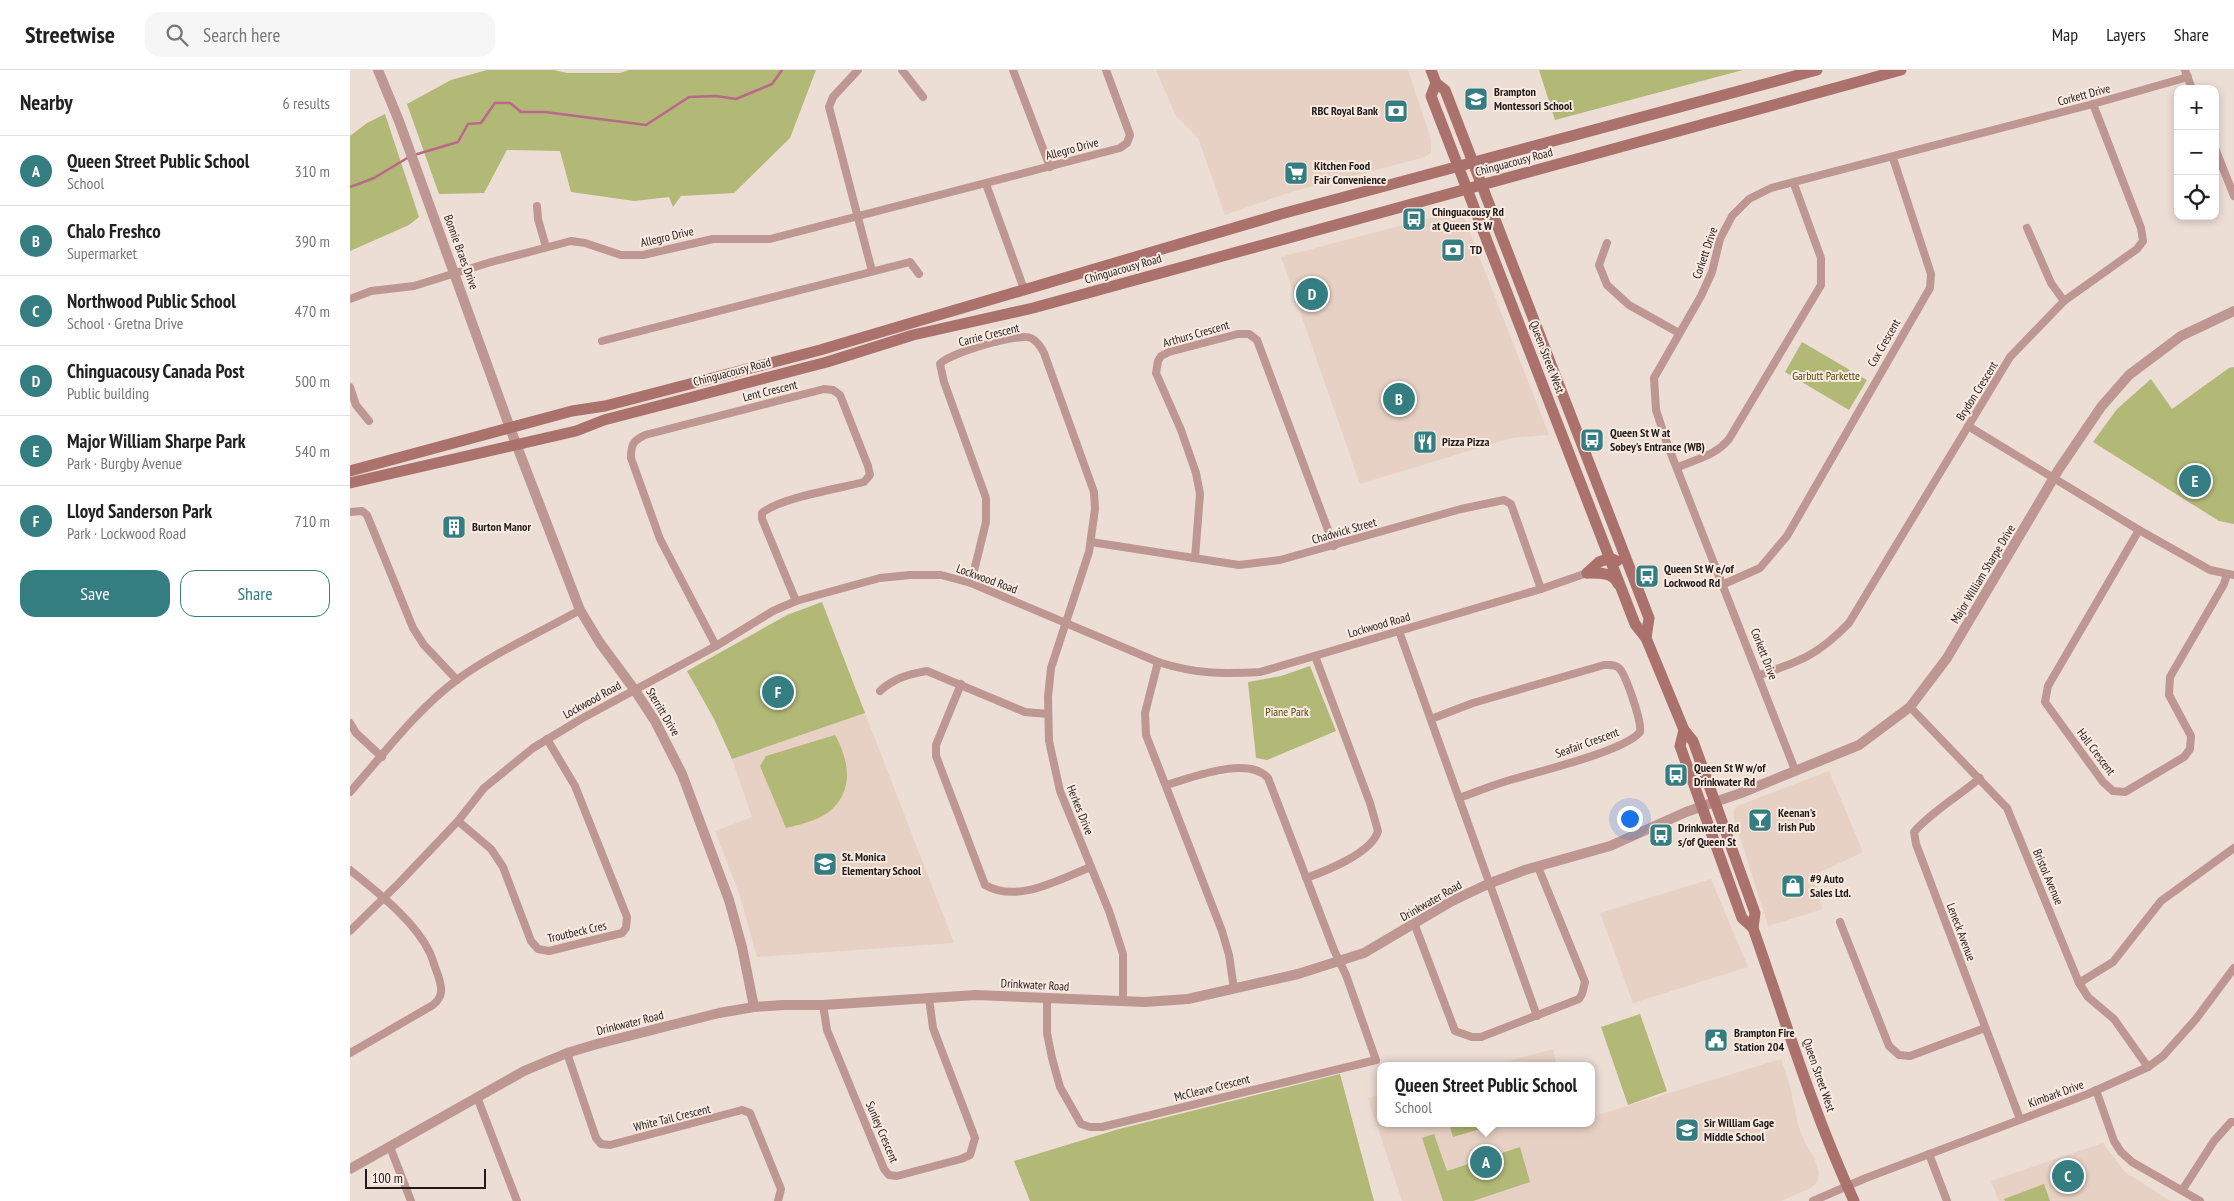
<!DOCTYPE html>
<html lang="en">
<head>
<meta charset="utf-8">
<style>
  :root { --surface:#fff; --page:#f6f6f6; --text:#222; --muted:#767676; --line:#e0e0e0; --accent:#347d81 }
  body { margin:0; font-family:"PT Sans Narrow",sans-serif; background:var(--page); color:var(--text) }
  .controls { position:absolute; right:15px; top:15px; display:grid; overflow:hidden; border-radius:10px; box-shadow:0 2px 8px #0003 }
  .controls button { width:45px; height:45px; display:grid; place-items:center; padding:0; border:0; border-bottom:1px solid var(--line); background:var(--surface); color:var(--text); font:25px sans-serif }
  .scale { position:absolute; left:15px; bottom:12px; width:121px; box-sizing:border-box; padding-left:5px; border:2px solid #201b18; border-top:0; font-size:14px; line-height:18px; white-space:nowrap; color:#201b18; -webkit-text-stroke:4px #f9eae2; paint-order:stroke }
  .you { position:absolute; left:1279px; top:748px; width:18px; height:18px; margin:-12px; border:4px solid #fff; border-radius:50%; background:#1a73e8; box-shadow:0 0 0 8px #1a73e833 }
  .badge { display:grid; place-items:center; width:32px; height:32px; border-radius:50%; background:var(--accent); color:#fff; font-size:16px; font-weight:700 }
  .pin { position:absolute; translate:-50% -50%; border:2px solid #fff; box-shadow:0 1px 5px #0006 }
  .popup { position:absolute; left:1027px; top:992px; width:218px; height:65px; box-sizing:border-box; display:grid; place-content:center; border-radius:10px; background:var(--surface); filter:drop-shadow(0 1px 4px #0005); font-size:16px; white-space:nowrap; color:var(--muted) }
  .popup b { font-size:19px; color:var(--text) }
  .popup::after { content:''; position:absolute; left:50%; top:100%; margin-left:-10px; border:10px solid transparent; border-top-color:var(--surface) }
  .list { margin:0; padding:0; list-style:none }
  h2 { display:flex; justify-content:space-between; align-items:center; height:65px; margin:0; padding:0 20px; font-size:21px }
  h2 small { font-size:16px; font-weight:400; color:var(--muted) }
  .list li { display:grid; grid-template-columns:32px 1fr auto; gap:15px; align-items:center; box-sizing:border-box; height:70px; padding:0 20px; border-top:1px solid var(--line) }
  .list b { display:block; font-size:19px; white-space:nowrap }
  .list p { margin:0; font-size:16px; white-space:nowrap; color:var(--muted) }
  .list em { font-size:16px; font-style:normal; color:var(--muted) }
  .actions { display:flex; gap:10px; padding:15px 20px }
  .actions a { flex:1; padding:11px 0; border:1px solid var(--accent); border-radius:15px; text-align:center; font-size:18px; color:var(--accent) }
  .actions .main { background:var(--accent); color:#fff }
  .icon { flex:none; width:28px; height:28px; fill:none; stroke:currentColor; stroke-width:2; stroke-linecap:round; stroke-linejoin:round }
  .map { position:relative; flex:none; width:1884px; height:1131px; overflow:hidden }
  header { display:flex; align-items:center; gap:30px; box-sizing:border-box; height:70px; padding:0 25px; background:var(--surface); border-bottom:1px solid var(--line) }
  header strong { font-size:24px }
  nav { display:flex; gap:28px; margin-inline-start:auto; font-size:18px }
  .search { width:350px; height:45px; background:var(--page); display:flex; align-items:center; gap:12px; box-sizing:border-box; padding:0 18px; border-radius:15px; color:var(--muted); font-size:19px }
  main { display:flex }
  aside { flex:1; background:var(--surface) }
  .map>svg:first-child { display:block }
</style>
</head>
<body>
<header>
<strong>Streetwise</strong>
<div class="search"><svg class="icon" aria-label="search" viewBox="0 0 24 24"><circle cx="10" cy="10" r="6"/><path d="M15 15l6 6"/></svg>Search here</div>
<nav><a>Map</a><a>Layers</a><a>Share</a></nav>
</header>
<main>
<aside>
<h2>Nearby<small>6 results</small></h2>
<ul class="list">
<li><span class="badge">A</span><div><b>Queen Street Public School</b><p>School</p></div><em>310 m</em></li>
<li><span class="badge">B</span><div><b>Chalo Freshco</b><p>Supermarket</p></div><em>390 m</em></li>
<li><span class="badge">C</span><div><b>Northwood Public School</b><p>School · Gretna Drive</p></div><em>470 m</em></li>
<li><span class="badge">D</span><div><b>Chinguacousy Canada Post</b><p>Public building</p></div><em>500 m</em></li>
<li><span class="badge">E</span><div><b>Major William Sharpe Park</b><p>Park · Burgby Avenue</p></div><em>540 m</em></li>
<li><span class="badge">F</span><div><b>Lloyd Sanderson Park</b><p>Park · Lockwood Road</p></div><em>710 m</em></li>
</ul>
<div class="actions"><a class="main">Save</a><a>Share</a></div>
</aside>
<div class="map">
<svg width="1884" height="1131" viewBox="0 0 1884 1131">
  <rect width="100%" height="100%" fill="#ecddd5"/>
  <!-- built -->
  <g fill="#e7d1c4">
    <polygon points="806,0 1058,0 1081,69 1081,83 1075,87 941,122 875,145 848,68 826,46"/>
    <polygon points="1111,140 1199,365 1161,368 1010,414 931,187"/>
    <polygon points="515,643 604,873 407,887 390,826 365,761 402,747 382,689"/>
    <polygon points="1479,701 1513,782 1462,806 1473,839 1418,856 1384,748 1384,740 1387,736"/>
    <polygon points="1361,809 1398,897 1283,933 1250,843"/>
    <polygon points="1203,979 1207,996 1141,996"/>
    <polygon points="1431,989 1440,1016 1448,1055 1456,1075 1464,1087 1469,1103 1467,1112 1461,1118 1431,1131 1052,1131 1018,1028 1031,1025 1031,1053 1241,1053 1241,1047"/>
    <polygon points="1753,1073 1775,1102 1821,1131 1649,1131 1641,1111"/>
  </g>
  <!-- green -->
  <g fill="#b2b876">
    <polygon points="137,0 204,0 217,3 270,3 279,0 466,0 440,68 384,123 331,126 323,137 319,127 284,131 221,122 210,81 157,80 134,123 89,124 57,34 101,10"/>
    <polygon points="1189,0 1393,0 1205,50"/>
    <polygon points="35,44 69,147 59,155 0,181 0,66 17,53"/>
    <polygon points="1452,272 1517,310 1499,340 1435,302"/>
    <polygon points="1884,297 1884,454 1869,451 1743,372 1767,339 1801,309 1822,339 1879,298"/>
    <polygon points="472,532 515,643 382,689 364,649 337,601 437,545"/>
    <polygon points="960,596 986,661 917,690 906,688 898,612 931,606"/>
    <path d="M485,665C497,686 504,714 486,735C475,749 452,754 436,758L410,696L416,686Z"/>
    <polygon points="1290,944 1317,1021 1278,1035 1251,957"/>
    <polygon points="990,1004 1024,1131 680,1131 664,1091 769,1059"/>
    <polygon points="1099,1053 1136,1053 1137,1057 1103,1067"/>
    <polygon points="1084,1064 1097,1101 1170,1077 1180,1112 1123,1131 1093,1131 1072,1068"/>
    <polygon points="1694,1114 1700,1131 1655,1131 1654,1129"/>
  </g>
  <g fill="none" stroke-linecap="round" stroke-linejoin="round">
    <!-- stream -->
    <g stroke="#b9688a" stroke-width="2.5">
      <polyline points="64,85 108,72 118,54 131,53 145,33 160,33 171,42 195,42 296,55 339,27 366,26 386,29 422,14 432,0"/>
      <polyline points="0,117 24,108 59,87"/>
    </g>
    <!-- minor -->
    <g stroke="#be9692" stroke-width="8">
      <polyline points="508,0 483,27 479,37 522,201"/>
      <polyline points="552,0 573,27"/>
      <polyline points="663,0 700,97"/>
      <polyline points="1835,0 1842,19"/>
      <polyline points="1865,78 1884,126"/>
      <polyline points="636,114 674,219"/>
      <polyline points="187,136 188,149 196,177"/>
      <polyline points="1677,158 1701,213 1714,231"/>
      <polyline points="1257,173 1249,195 1257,215 1279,235 1329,263"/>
      <polyline points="0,229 21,221 64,216 141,192 221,171 235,173 271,185 293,185 363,169 420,169 770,78 777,73 780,65 756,0"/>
      <polyline points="252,271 560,192 569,204"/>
      <polyline points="0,317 6,335 19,351"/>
      <polyline points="1618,356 1789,460 1860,500 1884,505"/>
      <path d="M1328,397C1347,389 1366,385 1379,369L1471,215V188L1444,114"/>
      <polyline points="0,442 12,441 17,445 63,558 74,575 107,610"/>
      <polyline points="1789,460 1698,616 1695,632 1753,712 1763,721 1775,722 1834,687 1840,679 1841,666 1819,625 1820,607 1874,514 1877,504"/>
      <polyline points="741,472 889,495 930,490 1111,439 1154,430 1161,434 1191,519"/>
      <polyline points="845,488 850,424 846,403 831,360 806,303 808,291 811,286 819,282 888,264 899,264 907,270 984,476"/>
      <path d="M621,513L636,452V428L594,312L590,294C597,284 670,262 681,268C687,271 691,277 694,283L744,422L745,439L739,482L701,598L698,627L699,671L710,721L759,841L773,884V931"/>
      <polyline points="1374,514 1410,498 1437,466 1580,218 1581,204 1543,88"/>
      <polyline points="1049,561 1187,946"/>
      <path d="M366,576L310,469L281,388C281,374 283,371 295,365L474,319L483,320L490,325L518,396L520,405L514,412C488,419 432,427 412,443V449L446,531"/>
      <polyline points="808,592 795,643 796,665 872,861 879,885 884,919"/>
      <path d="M1410,605C1451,591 1468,585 1499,553L1660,287L1714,231L1787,179L1793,171L1791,158L1743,34"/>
      <path d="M611,614L586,675V686L635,815C668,834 709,809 741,797"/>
      <path d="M530,621C544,608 559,604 577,601L675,642L698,644"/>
      <polyline points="1560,637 1657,738 1729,913 1738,927 1764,949 1798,997"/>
      <path d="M1081,649L1123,633L1254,595C1259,595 1265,594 1269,598C1276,605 1292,652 1290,662C1275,681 1187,702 1160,710C1143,715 1126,722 1109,728"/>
      <polyline points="0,653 6,663 32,687"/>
      <polyline points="1445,700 1318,376 1306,340 1304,308 1351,226 1362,202 1370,169 1382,146 1399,129 1421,118 1743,34 1838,7"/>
      <path d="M1630,708C1609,726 1581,742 1564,762L1566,774L1670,1049"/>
      <path d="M0,722C34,684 66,640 108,609C146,582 189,563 230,540"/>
      <polyline points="108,751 141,779 153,797 181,871 188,879 199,881 272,863 276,858 277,847 225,716 197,669"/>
      <path d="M0,800C27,822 65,851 80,883C83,890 85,898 88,905C92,918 94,926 83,935L0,983"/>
      <path d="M956,808C976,801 1022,783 1028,761L1020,733L965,586"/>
      <polyline points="1490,852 1539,976 1549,985 1560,986 1635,958"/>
      <polyline points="1064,853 1105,961 1122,967 1131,967 1229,929 1232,924 1235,912 1188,797"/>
      <path d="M0,861L49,813L108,751L134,718L183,678L231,649L366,576L423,541L446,531L530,508L560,505H591L621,513L808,592C846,604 871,604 910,602L1191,519L1237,503"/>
      <polyline points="1729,913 1763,892 1811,831 1884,778"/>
      <path d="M697,928V963L702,988L710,1017L731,1054L740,1057H752L1026,990L996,905L984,880L918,708C898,685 841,708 816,715"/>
      <polyline points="473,935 477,960 534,1099 539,1105 547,1106 611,1089 620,1085 625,1068 583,958 579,928"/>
      <polyline points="217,983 246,1068 251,1074 260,1075 392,1040 400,1043 431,1119 428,1131"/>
      <polyline points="1746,1020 1764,1071 1771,1082 1782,1092 1850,1131"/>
      <polyline points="127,1027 167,1131"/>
      <polyline points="40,1077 61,1131"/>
      <polyline points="1579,1084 1597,1131"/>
      <polyline points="1833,1119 1864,1071 1881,1052 1884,1052"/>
      <polyline points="1463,1131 1516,1108 1738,1024 1798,997 1813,986 1846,949 1884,898"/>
    </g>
    <!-- tertiary -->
    <g stroke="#be9692" stroke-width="10">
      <polyline points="28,0 49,51 160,358 230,540 250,573 284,619 305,651 332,704 379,830 392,877 404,937"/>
      <polyline points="0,1099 174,1001 217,983 247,974 369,943 404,937 433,935 473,935 626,925 795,932 838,929 948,904 1014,883 1102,831 1138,814 1175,800 1260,776 1336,742 1391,723 1509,675 1560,637 1597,588 1709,399 1751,337 1779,305 1831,266 1884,241"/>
    </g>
    <!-- secondary -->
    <g stroke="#ab716c" stroke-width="11">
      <polyline points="1081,0 1086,13 1095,20 1299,548 1296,568"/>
      <path d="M1086,13L1081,26L1285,554L1296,568L1334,660L1343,671L1405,843L1403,858C1435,949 1463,1043 1504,1131"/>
      <polyline points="0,401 222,341 255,336 470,280 931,144 1467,0"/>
      <polyline points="0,413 226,361 254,350 477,292 563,265 683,238 1551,0"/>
      <polyline points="1237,503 1249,492 1260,488 1267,491"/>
      <path d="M1237,503C1249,503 1263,502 1268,514"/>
      <polyline points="1334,660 1330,676 1392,848 1403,858"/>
    </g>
  </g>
  <!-- icons -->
  <defs>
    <g id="school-square" transform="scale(1.25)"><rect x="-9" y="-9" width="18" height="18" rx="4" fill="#347d81" stroke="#f9eae2"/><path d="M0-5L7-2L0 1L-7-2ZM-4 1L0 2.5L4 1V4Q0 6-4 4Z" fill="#fff"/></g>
    <g id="bank-square" transform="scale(1.25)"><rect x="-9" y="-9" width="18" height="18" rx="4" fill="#347d81" stroke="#f9eae2"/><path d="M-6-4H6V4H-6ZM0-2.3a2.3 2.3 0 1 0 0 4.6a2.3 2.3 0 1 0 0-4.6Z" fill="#fff"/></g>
    <g id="supermarket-square" transform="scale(1.25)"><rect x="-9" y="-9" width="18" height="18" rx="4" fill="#347d81" stroke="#f9eae2"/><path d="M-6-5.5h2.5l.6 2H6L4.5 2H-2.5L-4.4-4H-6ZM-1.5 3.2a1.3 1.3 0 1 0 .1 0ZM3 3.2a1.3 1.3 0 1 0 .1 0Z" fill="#fff"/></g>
    <g id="bus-square" transform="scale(1.25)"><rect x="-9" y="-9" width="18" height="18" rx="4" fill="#347d81" stroke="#f9eae2"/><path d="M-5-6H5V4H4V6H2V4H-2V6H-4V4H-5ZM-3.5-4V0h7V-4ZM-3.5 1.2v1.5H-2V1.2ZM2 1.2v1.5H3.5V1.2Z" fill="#fff"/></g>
    <g id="restaurant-square" transform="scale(1.25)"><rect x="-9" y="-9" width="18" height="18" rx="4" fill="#347d81" stroke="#f9eae2"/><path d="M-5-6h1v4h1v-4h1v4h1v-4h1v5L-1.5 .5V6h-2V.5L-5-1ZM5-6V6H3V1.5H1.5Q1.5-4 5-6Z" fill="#fff"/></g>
    <g id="building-square" transform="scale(1.25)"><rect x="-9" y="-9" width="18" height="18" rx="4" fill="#347d81" stroke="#f9eae2"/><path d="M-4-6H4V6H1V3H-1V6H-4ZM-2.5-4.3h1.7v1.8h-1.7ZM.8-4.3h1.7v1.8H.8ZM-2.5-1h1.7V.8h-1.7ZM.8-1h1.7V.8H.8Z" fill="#fff"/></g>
    <g id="bar-square" transform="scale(1.25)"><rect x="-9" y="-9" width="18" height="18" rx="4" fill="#347d81" stroke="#f9eae2"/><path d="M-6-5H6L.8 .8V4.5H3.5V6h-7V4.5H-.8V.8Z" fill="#fff"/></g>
    <g id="shop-square" transform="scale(1.25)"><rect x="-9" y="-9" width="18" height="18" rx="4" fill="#347d81" stroke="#f9eae2"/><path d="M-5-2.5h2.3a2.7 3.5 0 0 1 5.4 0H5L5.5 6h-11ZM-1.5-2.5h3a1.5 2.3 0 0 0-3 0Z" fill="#fff"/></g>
    <g id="civic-square" transform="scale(1.25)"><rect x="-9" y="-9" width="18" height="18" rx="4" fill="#347d81" stroke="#f9eae2"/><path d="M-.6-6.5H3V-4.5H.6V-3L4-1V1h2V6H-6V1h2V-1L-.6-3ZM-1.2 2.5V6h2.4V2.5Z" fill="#fff"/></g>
  </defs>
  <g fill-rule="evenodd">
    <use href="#school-square" x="1126" y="29"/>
    <use href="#bank-square" x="1046" y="41"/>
    <use href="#supermarket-square" x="946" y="103"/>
    <use href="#bus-square" x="1064" y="149"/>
    <use href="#bank-square" x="1103" y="180"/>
    <use href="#bus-square" x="1242" y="370"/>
    <use href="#restaurant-square" x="1075" y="372"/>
    <use href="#building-square" x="104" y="457"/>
    <use href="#bus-square" x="1297" y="506"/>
    <use href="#bus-square" x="1326" y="705"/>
    <use href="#bar-square" x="1410" y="750"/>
    <use href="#bus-square" x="1311" y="765"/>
    <use href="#school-square" x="475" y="794"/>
    <use href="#shop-square" x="1443" y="816"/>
    <use href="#civic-square" x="1366" y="970"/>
    <use href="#school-square" x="1337" y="1060"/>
  </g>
  <g text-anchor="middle" stroke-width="4" stroke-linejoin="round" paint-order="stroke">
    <!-- poi labels -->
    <g font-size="12" font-weight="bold" fill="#201b18" stroke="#f9eae2" text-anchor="start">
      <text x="1144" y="26">Brampton<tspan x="1144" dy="14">Montessori School</tspan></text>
      <text x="1028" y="45" text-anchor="end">RBC Royal Bank</text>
      <text x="964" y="100">Kitchen Food<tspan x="964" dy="14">Fair Convenience</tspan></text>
      <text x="1082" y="146">Chinguacousy Rd<tspan x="1082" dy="14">at Queen St W</tspan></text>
      <text x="1120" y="184">TD</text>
      <text x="1260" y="367">Queen St W at<tspan x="1260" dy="14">Sobey's Entrance (WB)</tspan></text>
      <text x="1092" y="376">Pizza Pizza</text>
      <text x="122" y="461">Burton Manor</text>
      <text x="1314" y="503">Queen St W e/of<tspan x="1314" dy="14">Lockwood Rd</tspan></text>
      <text x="1344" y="702">Queen St W w/of<tspan x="1344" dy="14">Drinkwater Rd</tspan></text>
      <text x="1428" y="747">Keenan's<tspan x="1428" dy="14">Irish Pub</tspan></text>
      <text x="1328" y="762">Drinkwater Rd<tspan x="1328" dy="14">s/of Queen St</tspan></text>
      <text x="492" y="791">St. Monica<tspan x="492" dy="14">Elementary School</tspan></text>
      <text x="1460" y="813">#9 Auto<tspan x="1460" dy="14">Sales Ltd.</tspan></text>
      <text x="1384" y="967">Brampton Fire<tspan x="1384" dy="14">Station 204</tspan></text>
      <text x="1354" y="1057">Sir William Gage<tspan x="1354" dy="14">Middle School</tspan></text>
    </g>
    <!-- street labels -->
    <g font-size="12" fill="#201b18" stroke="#f9eae2">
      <text transform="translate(1734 25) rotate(-15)" y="4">Corkett Drive</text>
      <text transform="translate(722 79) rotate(-15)" y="4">Allegro Drive</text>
      <text transform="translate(1164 92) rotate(-15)" y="4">Chinguacousy Road</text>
      <text transform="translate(317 167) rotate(-13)" y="4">Allegro Drive</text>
      <text transform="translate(111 182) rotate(70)" y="4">Bonnie Braes Drive</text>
      <text transform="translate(1355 183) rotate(-71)" y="4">Corkett Drive</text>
      <text transform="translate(773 199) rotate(-16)" y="4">Chinguacousy Road</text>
      <text transform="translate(846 264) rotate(-16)" y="4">Arthurs Crescent</text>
      <text transform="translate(639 265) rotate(-14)" y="4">Carrie Crescent</text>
      <text transform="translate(1534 273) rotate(-60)" y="4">Cox Crescent</text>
      <text transform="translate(1197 287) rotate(69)" y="4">Queen Street West</text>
      <text transform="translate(382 302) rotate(-15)" y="4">Chinguacousy Road</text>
      <text transform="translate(420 321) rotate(-14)" y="4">Lent Crescent</text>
      <text transform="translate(1627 321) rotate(-58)" y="4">Brydon Crescent</text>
      <text transform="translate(994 461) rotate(-16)" y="4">Chadwick Street</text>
      <text transform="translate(1633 504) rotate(-59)" y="4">Major William Sharpe Drive</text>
      <text transform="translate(637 509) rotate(20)" y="4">Lockwood Road</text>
      <text transform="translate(1029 555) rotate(-16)" y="4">Lockwood Road</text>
      <text transform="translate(1414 584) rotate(69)" y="4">Corkett Drive</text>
      <text transform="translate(242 630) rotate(-29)" y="4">Lockwood Road</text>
      <text transform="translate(313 642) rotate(59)" y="4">Sterritt Drive</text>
      <text transform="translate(1237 673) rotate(-20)" y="4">Seafair Crescent</text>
      <text transform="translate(1746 682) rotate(53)" y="4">Hall Crescent</text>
      <text transform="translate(730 740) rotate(68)" y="4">Herkes Drive</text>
      <text transform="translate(1698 807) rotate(67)" y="4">Bristol Avenue</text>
      <text transform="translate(1081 831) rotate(-30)" y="4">Drinkwater Road</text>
      <text transform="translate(227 862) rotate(-13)" y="4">Troutbeck Cres</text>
      <text transform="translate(1611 862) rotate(69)" y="4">Leneck Avenue</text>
      <text transform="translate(685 915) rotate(3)" y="4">Drinkwater Road</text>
      <text transform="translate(280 953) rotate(-14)" y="4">Drinkwater Road</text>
      <text transform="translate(1469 1005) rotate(71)" y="4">Queen Street West</text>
      <text transform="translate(862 1018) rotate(-14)" y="4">McCleave Crescent</text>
      <text transform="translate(1706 1024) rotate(-20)" y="4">Kimbark Drive</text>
      <text transform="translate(322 1048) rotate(-14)" y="4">White Tail Crescent</text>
      <text transform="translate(532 1062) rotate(67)" y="4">Sunley Crescent</text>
    </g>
    <!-- park labels -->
    <g font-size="12" fill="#4d500f" stroke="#f9eae2">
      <text x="1476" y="310">Garbutt Parkette</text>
      <text x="937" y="646">Piane Park</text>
    </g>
  </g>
</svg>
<div class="controls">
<button>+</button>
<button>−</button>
<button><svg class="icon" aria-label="locate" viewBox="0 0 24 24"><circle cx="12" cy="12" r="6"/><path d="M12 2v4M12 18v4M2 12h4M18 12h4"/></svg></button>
</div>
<div class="scale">100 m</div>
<div class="you"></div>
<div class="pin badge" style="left:1136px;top:1092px">A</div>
<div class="popup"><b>Queen Street Public School</b>School</div>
<div class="pin badge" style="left:1049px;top:329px">B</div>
<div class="pin badge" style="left:1718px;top:1106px">C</div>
<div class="pin badge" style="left:962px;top:224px">D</div>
<div class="pin badge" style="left:1845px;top:411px">E</div>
<div class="pin badge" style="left:428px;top:622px">F</div>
</div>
</main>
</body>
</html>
